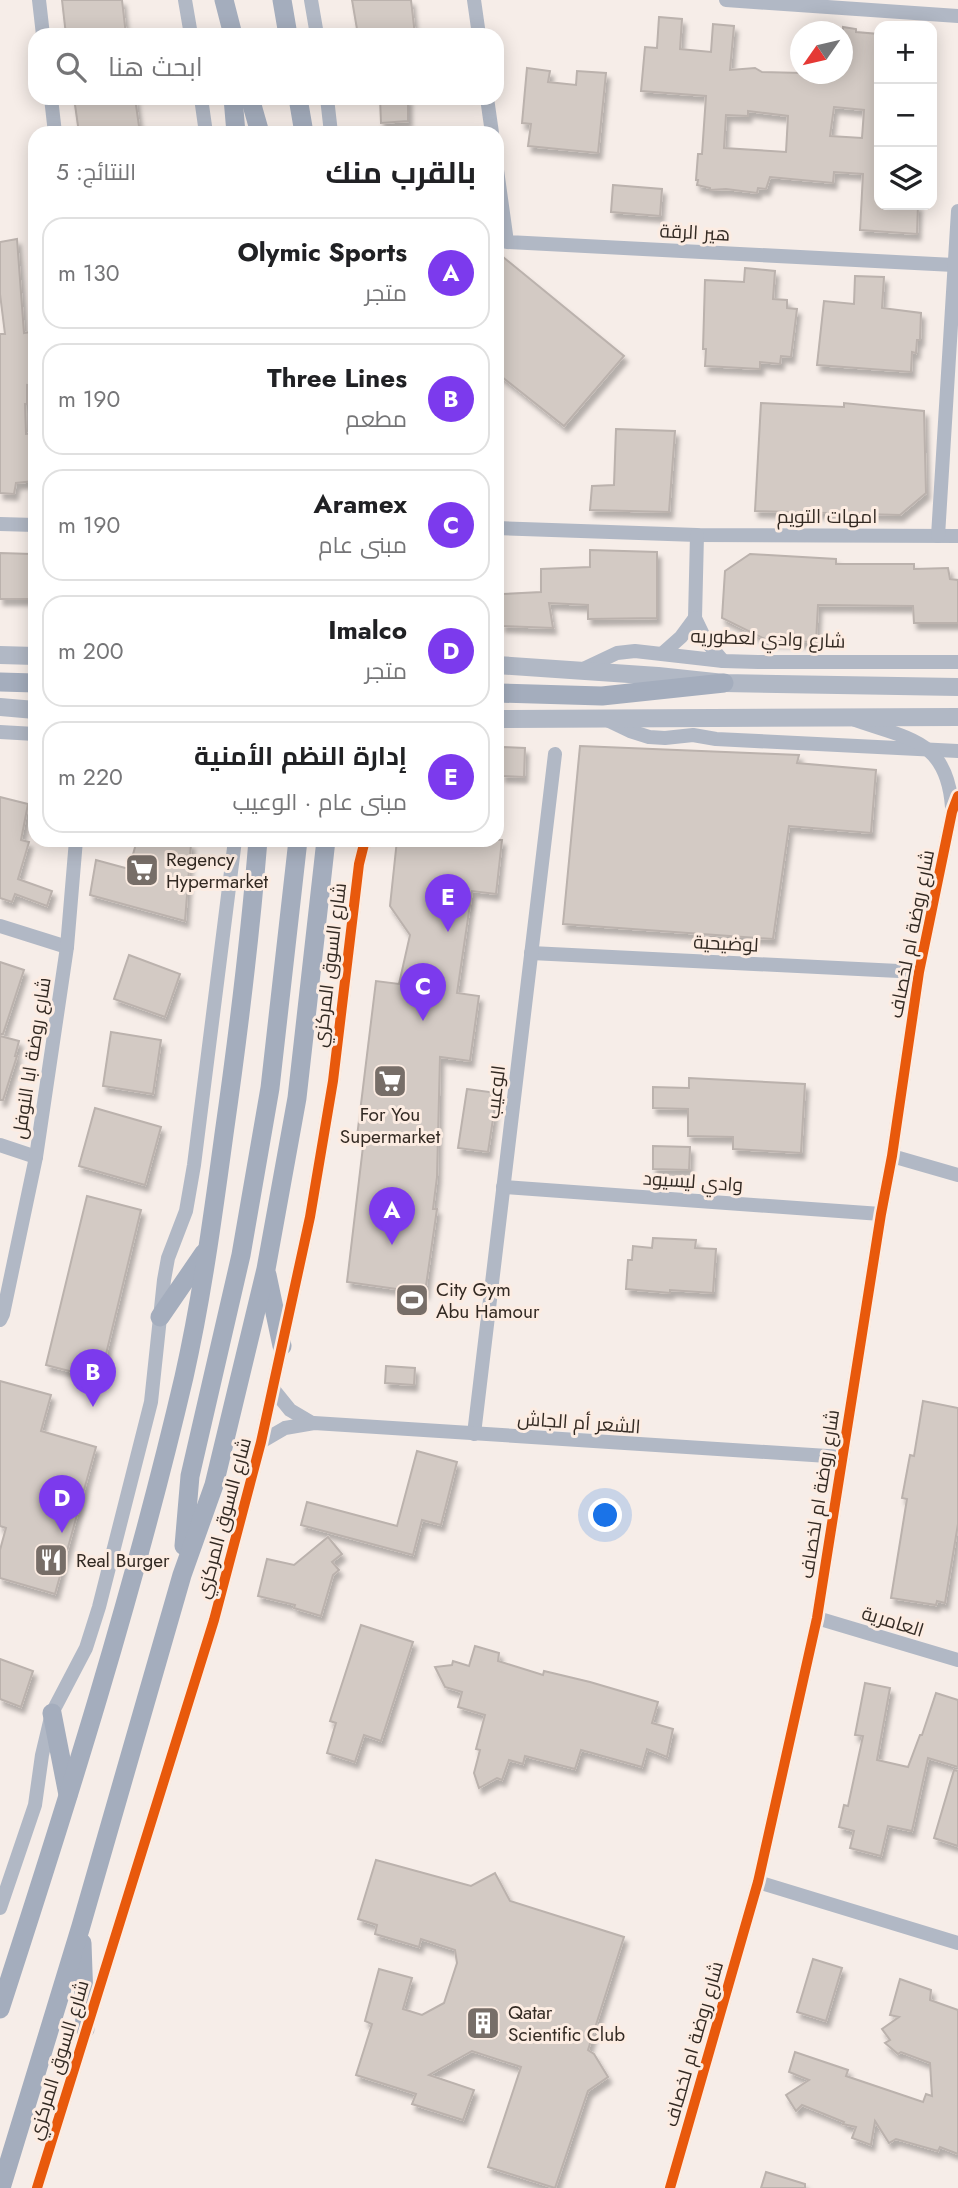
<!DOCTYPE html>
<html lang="ar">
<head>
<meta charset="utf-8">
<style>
  :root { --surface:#fff; --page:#f6f6f6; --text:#202124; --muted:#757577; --line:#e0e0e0; --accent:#7c3aed }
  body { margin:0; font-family:Jost,Cairo,sans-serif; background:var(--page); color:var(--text); direction:rtl }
  .controls { position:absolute; right:21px; top:21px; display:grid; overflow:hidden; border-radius:14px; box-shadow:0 4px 18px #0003 }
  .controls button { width:63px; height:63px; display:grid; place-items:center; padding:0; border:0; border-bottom:2px solid var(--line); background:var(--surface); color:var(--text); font:35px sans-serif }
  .compass { position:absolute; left:790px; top:21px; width:63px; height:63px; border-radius:50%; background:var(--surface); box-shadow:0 4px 18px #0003; rotate:236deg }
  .you { position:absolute; left:606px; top:1516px; width:24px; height:24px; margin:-18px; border:5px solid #fff; border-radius:50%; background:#1a73e8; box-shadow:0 0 0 10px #1a73e833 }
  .badge { display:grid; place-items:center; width:46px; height:46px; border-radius:50%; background:var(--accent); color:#fff; font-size:23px; font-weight:700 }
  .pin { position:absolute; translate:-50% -58px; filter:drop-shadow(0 2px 4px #0008) }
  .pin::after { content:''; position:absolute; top:37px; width:24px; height:21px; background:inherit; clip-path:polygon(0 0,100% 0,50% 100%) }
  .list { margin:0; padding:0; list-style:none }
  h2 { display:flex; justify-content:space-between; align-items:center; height:91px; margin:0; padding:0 28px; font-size:30px }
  h2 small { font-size:23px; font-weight:400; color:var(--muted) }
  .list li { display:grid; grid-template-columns:46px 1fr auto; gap:21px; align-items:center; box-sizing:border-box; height:112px; margin:0 14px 14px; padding:0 14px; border:2px solid var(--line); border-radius:21px }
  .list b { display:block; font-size:26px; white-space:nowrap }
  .list p { margin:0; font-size:23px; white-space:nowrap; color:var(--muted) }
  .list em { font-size:23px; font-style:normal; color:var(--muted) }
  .icon { flex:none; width:38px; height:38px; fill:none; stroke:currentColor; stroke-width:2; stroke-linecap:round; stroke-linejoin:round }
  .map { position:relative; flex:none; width:958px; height:2188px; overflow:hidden; direction:ltr }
  .search { position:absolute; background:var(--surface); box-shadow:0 4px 18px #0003; left:28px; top:28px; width:476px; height:77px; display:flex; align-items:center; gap:18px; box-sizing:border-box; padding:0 24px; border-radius:21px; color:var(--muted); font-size:26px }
  .panel { position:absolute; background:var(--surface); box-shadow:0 4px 18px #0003; left:28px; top:126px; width:476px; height:721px; border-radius:21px; direction:rtl }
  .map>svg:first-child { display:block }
</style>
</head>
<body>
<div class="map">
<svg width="958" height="2188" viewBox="0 0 958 2188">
  <defs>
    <filter id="shadow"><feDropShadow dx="3.5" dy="6" stdDeviation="2" flood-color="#0004"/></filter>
  </defs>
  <rect width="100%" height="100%" fill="#f6ede8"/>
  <!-- building -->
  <g fill="#d3cac4" stroke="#bbb2ad" stroke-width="2" fill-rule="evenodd" filter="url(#shadow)">
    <polygon points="62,0 122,0 126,35 66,35"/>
    <polygon points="352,0 411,0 415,35 358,35"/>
    <path d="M659,17L682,19L680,49L711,52L713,24L734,26L730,70L755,68L762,72L843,74V27L856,29V32L879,34V205H918L917,234L860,230L863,174L834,172L833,183L770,177L766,189L758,188L757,193L726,189L710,190V188L697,185L698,180H696L698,154H702L706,96L641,91L645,47L657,48ZM834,107L864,110L862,138L830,136ZM748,111L788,116L786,152L724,148L726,115L748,116Z"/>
    <polygon points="527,68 550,71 548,82 576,85 577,71 606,73 598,153 528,146 531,124 522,123"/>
    <polygon points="74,98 135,98 140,133 79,133"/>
    <polygon points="380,98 408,98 408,121 381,123"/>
    <polygon points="613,185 662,189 660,216 611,212"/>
    <polygon points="17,239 24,333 30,332 35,386 27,385 27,404 25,404 26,434 35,433 35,481 16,483 14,494 0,493 0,334 5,334 0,294 0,242"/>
    <polygon points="497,252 624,356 564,426 497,373"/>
    <polygon points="745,268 775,271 773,299 787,300 787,308 797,309 791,357 781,356 780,364 760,362 760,369 705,366 706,349 703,349 705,280 744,282"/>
    <polygon points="855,276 884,277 882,308 921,313 920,340 917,340 916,353 912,352 911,372 817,365 824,301 854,304"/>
    <polygon points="761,403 844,407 844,403 924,411 926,493 900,515 755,511"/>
    <polygon points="616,429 675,431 669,512 590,510 592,486 614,485"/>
    <polygon points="590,550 657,552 657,618 588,619 588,605 549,603 553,628 502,626 503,594 541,592 541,569 590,567"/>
    <polygon points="0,553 31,554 30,599 0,599"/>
    <polygon points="750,554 836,559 836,564 914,564 914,569 948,568 950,579 958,580 958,623 914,623 913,606 818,605 816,642 769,641 722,618 725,571"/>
    <polygon points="580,746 799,755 797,763 876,770 871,833 789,826 773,939 563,924"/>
    <polygon points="503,747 525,748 524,777 502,776"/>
    <polygon points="0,797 28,804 21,840 29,842 18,879 52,891 47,906 15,894 12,902 0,898"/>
    <polygon points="137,840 176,840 191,844 185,921 90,895 96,860 129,869"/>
    <polygon points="397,840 502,840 496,894 472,891 457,993 479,996 470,1061 440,1057 437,1177 433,1209 437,1209 425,1293 347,1282 364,1138 357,1137 376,981 399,984 410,935 390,906"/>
    <polygon points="129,955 180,974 165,1017 114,999"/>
    <polygon points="0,962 24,970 3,1034 0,1034"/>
    <polygon points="111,1032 161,1040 153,1094 103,1086"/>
    <polygon points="0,1036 19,1041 15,1056 17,1056 3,1100 0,1100"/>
    <polygon points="689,1078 805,1084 801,1153 733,1149 733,1137 688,1136 688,1109 653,1108 653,1087 689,1088"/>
    <polygon points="467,1089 497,1093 488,1152 458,1148"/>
    <polygon points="95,1108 161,1127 145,1185 79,1166"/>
    <polygon points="653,1146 690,1147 689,1170 653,1169"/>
    <polygon points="87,1196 141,1210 100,1379 46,1365"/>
    <polygon points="653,1238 696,1240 695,1248 716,1249 713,1293 670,1290 670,1293 626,1289 628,1260 632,1260 633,1246 652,1248"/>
    <polygon points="386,1366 415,1368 414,1385 385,1383"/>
    <polygon points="0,1381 51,1395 41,1431 96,1447 55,1594 0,1578 0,1550 6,1528 0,1526"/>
    <polygon points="923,1401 958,1408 958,1524 945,1603 937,1601 936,1605 891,1598 907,1499 902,1498 910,1455 914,1456"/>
    <polygon points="417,1451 457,1462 441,1525 422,1520 413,1555 301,1525 307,1502 397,1526"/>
    <polygon points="328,1537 342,1554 332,1562 339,1570 333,1575 321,1616 294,1608 295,1605 258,1596 267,1559 294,1565"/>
    <polygon points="361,1625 413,1642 381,1741 364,1735 355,1762 327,1753 336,1723 330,1721"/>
    <polygon points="475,1646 499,1653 498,1661 543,1675 544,1671 590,1682 658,1702 652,1723 673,1729 667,1757 647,1749 642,1767 581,1750 575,1769 525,1756 523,1764 509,1760 502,1780 497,1778 479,1788 474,1773 480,1750 476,1749 485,1715 458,1707 462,1692 445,1687 435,1667 452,1665 453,1661 469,1666"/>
    <polygon points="0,1659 33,1671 21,1707 0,1699"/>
    <polygon points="865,1683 890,1688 877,1760 908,1767 920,1735 922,1735 936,1693 958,1700 958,1767 928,1758 912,1831 888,1826 881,1856 850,1848 854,1831 839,1827 844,1805 848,1806 863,1736 855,1735"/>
    <polygon points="954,1770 958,1771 958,1846 934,1838"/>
    <polygon points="376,1860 471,1886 495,1873 510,1901 624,1937 588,2050 594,2054 608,2077 588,2091 555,2188 488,2167 521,2067 472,2051 429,2075 474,2090 463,2120 412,2104 416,2094 356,2075 372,2024 365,2021 379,1969 412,1978 403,2009 422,2015 444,2003 457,1963 455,1950 421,1939 419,1947 375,1934 377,1925 358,1919"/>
    <polygon points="813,1959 842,1968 826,2021 797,2012"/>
    <polygon points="900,1979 931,1990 930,2000 958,2010 958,2154 940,2147 938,2151 896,2139 889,2143 875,2121 871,2145 852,2138 856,2127 843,2124 844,2122 802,2105 796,2111 786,2095 809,2080 789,2072 795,2052 848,2070 846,2076 923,2102 926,2094 932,2096 930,2063 901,2052 898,2054 885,2043 890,2040 882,2029 899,2017 890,2015"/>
    <polygon points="766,2172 805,2184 805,2188 761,2188"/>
  </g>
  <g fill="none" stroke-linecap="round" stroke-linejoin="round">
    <!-- minor -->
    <g stroke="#b1b8c5" stroke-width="14">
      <polyline points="39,0 43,35"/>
      <polyline points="185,0 191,35"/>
      <polyline points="311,0 317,35"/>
      <polyline points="474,0 479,35"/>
      <polyline points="726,0 958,16"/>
      <polyline points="51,98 55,133"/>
      <polyline points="201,98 206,133"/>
      <polyline points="327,98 331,133"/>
      <polyline points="487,98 492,133"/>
      <polyline points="497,170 507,242 954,265"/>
      <polyline points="0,524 35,525"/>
      <polyline points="497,528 697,535 958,536"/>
      <polyline points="697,535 695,618 706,641 723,661"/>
      <polyline points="938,536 958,211"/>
      <polyline points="663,653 681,637 695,618"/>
      <polyline points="581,670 617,653 635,651 723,661 758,662 958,662"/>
      <polyline points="607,720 630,731 649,737 665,738 693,735 716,739 958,751"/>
      <path d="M855,720C909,739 947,740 952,807"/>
      <polyline points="0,732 35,734"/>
      <polyline points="0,926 67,947"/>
      <polyline points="531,953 919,972"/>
      <polyline points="0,1145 36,1157"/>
      <polyline points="892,1156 958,1175"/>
      <polyline points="503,1187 881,1214"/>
      <polyline points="0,1320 3,1314 36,1157 67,947 76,840"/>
      <polyline points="273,1389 290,1410 312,1423"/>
      <polyline points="474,1434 555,754"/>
      <polyline points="261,1442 285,1428 314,1423 843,1457"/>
      <polyline points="817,1618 958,1660"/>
      <polyline points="758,1882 958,1943"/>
      <polyline points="0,1908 35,1805 42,1755 52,1713 86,1648 99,1607 151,1402 164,1280 168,1258 186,1211 194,1165 235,840"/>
      <polyline points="37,2188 214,1620 261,1442 310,1217 333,1081 359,864 365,840"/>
      <polyline points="670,2188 758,1882 817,1618 881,1214 892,1156 919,972 952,812 958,796"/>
    </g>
    <!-- tertiary -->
    <g stroke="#b1b8c5" stroke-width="18">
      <polyline points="0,655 35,656"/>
      <polyline points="497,665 658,676 724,683 958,687"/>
      <polyline points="0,707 35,710"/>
      <polyline points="497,719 958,717"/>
    </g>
    <!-- secondary -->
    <g stroke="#a4adbd" stroke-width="19">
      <polyline points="224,0 233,35"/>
      <polyline points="282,0 288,35"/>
      <polyline points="233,98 236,133"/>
      <polyline points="250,98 260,133"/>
      <polyline points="298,98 304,133"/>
      <polyline points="0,682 35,683"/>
      <polyline points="497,693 602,696 724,683"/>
      <polyline points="267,1275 282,1346"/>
      <polyline points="160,1317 204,1253"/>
      <polyline points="184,1546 190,1476 241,1255 270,1088 298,840"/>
      <polyline points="52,1713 68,1795"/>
      <polyline points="82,1943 85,2029"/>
      <path d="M0,2009C68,1800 134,1591 184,1377C202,1297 213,1215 224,1134C238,1036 250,938 258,840"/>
      <polyline points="1,2188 81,1926 182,1575 214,1485 266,1269 297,1098 326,840"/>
    </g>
    <!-- cycleway casing -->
    <g stroke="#fcece2" stroke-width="15">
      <g id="cycleway">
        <polyline points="37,2188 214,1620 261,1442 310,1217 333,1081 359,864 365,840"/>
        <polyline points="670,2188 758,1882 817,1618 881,1214 892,1156 919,972 952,812 958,796"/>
      </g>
    </g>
    <!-- cycleway -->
    <use href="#cycleway" stroke="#e8590c" stroke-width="10"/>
  </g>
  <!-- icons -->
  <defs>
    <g id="supermarket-square" transform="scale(1.75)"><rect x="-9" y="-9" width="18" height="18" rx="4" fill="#776e68" stroke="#fcece2"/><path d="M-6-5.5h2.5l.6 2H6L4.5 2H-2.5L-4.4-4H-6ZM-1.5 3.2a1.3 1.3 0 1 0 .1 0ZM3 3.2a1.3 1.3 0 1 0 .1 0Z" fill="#fff"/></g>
    <g id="stadium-square" transform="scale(1.75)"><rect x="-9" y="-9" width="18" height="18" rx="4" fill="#776e68" stroke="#fcece2"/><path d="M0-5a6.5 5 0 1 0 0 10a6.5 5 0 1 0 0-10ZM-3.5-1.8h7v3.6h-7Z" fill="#fff"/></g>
    <g id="restaurant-square" transform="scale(1.75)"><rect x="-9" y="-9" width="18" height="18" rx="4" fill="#776e68" stroke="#fcece2"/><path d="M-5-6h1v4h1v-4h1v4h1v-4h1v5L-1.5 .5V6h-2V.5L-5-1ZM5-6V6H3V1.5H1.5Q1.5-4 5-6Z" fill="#fff"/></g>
    <g id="building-square" transform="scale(1.75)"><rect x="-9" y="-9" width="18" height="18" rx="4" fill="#776e68" stroke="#fcece2"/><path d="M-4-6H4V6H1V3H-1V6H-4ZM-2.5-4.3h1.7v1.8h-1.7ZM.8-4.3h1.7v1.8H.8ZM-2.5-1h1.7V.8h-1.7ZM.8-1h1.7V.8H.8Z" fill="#fff"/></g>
  </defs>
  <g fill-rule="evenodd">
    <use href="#supermarket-square" x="142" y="870"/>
    <use href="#supermarket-square" x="390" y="1081"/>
    <use href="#stadium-square" x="412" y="1300"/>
    <use href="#restaurant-square" x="51" y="1560"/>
    <use href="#building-square" x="483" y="2023"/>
  </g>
  <g text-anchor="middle" stroke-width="6" stroke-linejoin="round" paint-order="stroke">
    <!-- street labels -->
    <g font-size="19" fill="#332a23" stroke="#fcece2">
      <text transform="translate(695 232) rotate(3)" y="7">هير الرقة</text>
      <text x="827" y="523">امهات التويم</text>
      <text transform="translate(768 638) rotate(2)" y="7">شارع وادي لعطوريه</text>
      <text transform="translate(911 934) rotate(-79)" y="7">شارع روضة ام لخصاف</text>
      <text transform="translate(726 943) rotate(3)" y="7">لوضيحية</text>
      <text transform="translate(329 965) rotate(-83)" y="7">شارع السوق المركزي</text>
      <text transform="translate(31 1058) rotate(-81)" y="7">شارع روضة ابا النوفل</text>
      <text transform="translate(495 1092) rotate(-83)" y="7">الوعيب</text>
      <text transform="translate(693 1181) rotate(4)" y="7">وادي ليسيود</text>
      <text transform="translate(579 1422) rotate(4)" y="7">الشعر أم الجاش</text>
      <text transform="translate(819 1494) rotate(-81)" y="7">شارع روضة ام لخصاف</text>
      <text transform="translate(223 1518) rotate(-75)" y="7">شارع السوق المركزي</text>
      <text transform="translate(893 1621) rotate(17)" y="7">العامرية</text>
      <text transform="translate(693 2044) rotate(-74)" y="7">شارع روضة ام لخصاف</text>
      <text transform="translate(58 2060) rotate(-73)" y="7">شارع السوق المركزي</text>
    </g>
    <!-- poi labels -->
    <g font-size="19" fill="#332a23" stroke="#fcece2" text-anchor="start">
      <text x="166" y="866">Regency<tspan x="166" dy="22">Hypermarket</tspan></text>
      <text x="390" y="1121" text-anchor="middle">For You<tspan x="390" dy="22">Supermarket</tspan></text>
      <text x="436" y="1296">City Gym<tspan x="436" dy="22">Abu Hamour</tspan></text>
      <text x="76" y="1567">Real Burger</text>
      <text x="508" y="2019">Qatar<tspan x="508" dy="22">Scientific Club</tspan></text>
    </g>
  </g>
</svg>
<div class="controls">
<button>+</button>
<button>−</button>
<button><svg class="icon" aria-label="layers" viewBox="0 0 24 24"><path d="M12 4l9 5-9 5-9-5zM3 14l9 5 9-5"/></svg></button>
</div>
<svg class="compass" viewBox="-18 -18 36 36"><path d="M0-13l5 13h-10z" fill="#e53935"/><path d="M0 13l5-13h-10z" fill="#757577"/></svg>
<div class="you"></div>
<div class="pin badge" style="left:392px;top:1245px">A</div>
<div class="pin badge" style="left:93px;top:1407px">B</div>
<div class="pin badge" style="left:423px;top:1021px">C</div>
<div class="pin badge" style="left:62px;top:1533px">D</div>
<div class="pin badge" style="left:448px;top:932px">E</div>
<div class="search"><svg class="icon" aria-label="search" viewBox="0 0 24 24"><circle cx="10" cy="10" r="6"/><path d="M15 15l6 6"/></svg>ابحث هنا</div>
<section class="panel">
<h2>بالقرب منك<small>النتائج: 5</small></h2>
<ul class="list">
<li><span class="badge">A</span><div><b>Olymic Sports</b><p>متجر</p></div><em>130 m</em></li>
<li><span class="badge">B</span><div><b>Three Lines</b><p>مطعم</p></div><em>190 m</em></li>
<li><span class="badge">C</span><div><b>Aramex</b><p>مبنى عام</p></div><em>190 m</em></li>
<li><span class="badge">D</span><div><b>Imalco</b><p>متجر</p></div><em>200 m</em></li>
<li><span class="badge">E</span><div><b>إدارة النظم الأمنية</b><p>مبنى عام · الوعيب</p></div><em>220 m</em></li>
</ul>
</section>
</div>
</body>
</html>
